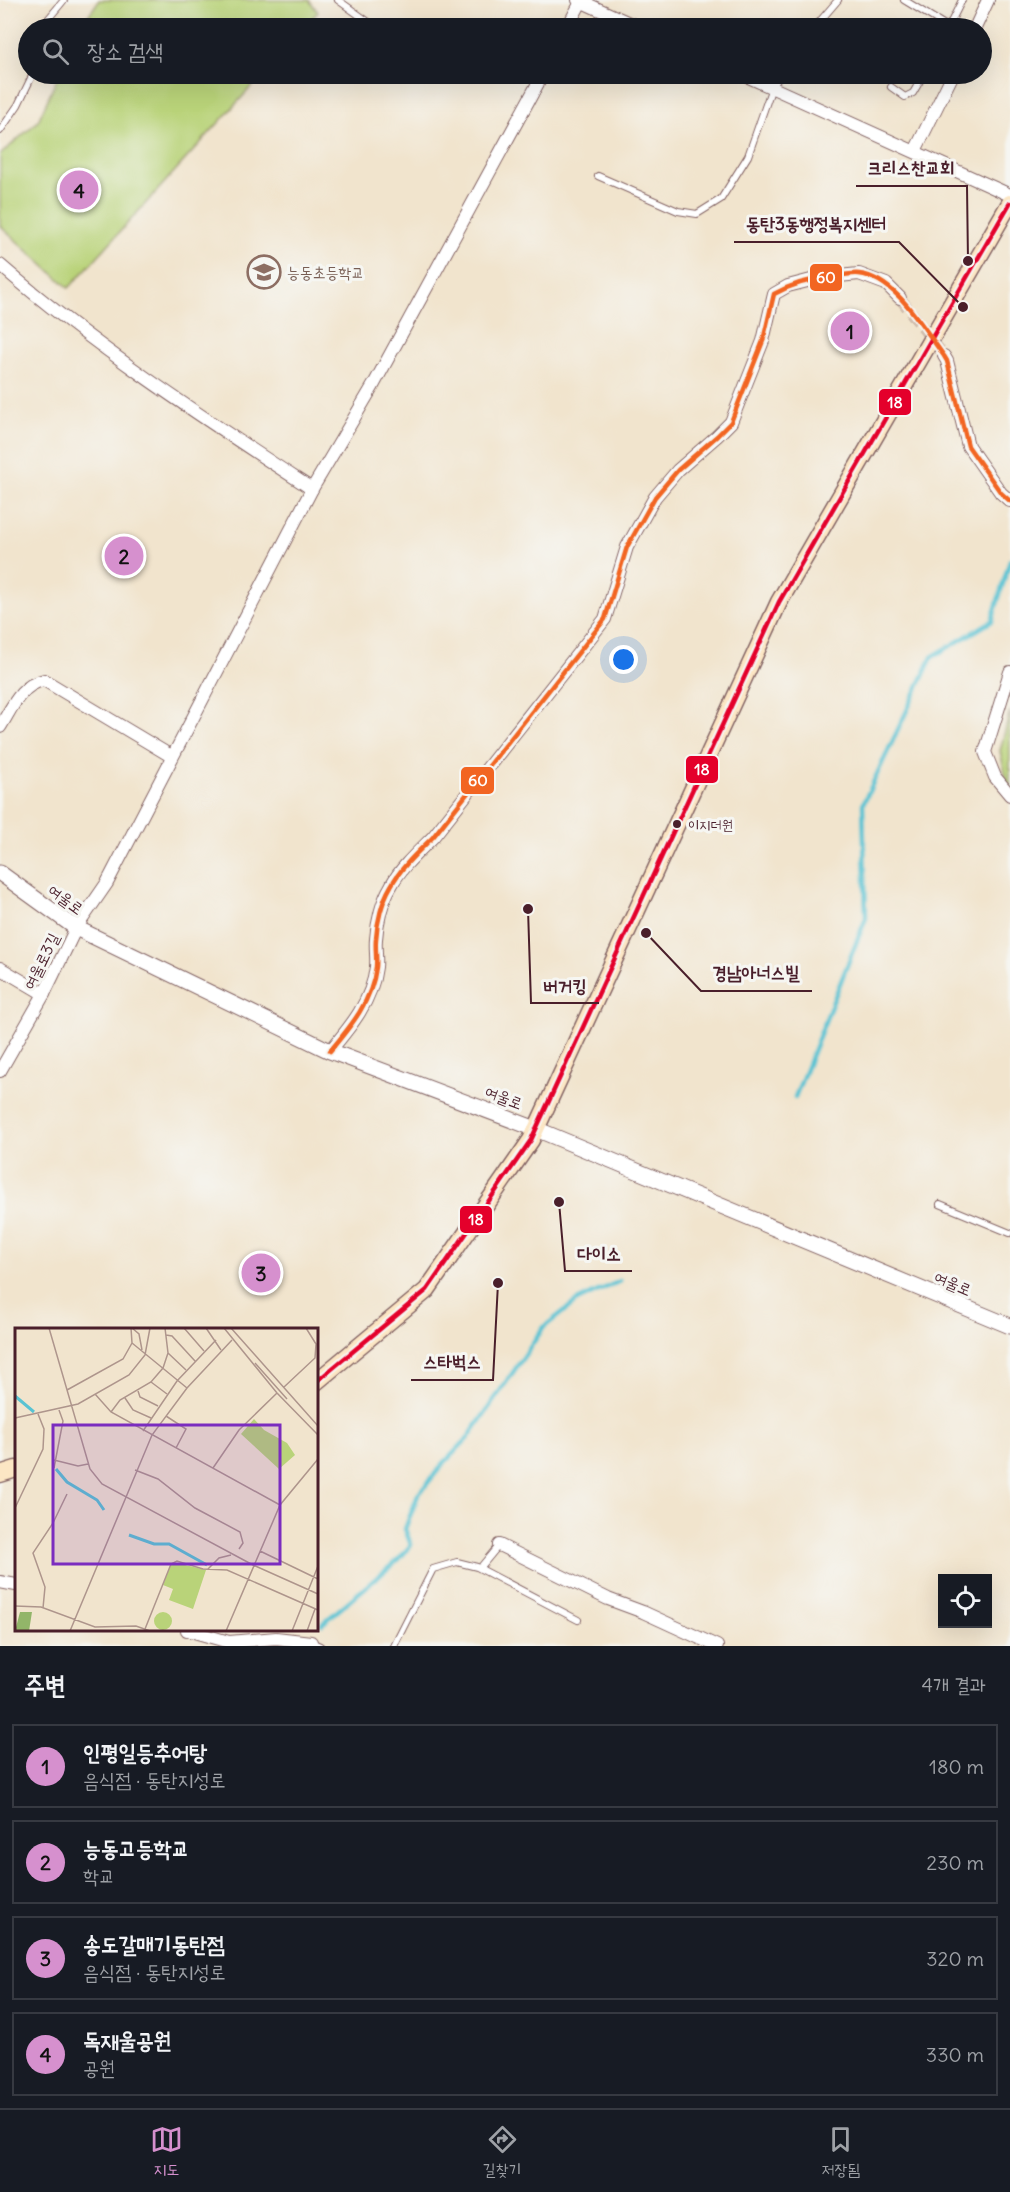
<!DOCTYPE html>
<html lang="ko">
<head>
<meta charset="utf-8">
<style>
  :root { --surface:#171b24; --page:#242831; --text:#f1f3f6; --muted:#9ea1a6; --line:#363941; --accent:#d690ce }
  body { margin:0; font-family:Delius,"Poor Story",sans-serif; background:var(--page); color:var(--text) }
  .controls { position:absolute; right:18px; bottom:18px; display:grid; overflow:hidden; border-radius:0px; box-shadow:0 6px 24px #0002 }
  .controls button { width:54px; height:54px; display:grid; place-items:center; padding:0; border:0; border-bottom:2px solid var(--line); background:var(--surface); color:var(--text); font:30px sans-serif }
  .you { position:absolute; left:624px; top:660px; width:21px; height:21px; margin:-15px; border:4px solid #fff; border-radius:50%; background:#1a73e8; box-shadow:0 0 0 9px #1a73e833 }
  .badge { display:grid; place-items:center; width:39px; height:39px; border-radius:50%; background:var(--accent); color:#111; font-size:20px; font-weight:700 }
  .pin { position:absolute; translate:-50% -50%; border:3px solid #fff; box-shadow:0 2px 6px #0006 }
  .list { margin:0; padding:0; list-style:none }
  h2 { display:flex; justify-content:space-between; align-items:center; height:78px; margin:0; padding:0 24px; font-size:26px }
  h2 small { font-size:20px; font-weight:400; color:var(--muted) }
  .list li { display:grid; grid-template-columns:39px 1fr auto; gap:18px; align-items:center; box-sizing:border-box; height:84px; margin:0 12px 12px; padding:0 12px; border:2px solid var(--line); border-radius:0px }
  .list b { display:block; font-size:22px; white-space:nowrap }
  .list p { margin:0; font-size:20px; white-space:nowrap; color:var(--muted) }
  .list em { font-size:20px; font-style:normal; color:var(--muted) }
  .icon { flex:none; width:33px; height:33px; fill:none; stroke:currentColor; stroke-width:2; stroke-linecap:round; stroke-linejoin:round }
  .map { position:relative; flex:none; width:1010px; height:1646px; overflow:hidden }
  .search { position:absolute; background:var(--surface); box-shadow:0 6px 24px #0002; left:18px; right:18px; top:18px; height:66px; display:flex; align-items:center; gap:15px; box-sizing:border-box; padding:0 21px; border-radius:33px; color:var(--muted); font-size:22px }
  .sheet { height:462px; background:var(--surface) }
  nav { display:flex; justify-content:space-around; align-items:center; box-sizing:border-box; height:84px; border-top:2px solid var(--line); background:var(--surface); font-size:16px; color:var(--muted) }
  nav a { display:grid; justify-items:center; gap:3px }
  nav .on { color:var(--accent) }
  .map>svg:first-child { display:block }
</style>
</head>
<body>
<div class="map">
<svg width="1010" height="1646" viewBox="0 0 1010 1646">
  <rect width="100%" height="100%" fill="#f6f6f2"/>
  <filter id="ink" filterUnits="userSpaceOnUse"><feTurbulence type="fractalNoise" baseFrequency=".0167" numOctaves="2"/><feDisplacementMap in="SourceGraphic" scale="12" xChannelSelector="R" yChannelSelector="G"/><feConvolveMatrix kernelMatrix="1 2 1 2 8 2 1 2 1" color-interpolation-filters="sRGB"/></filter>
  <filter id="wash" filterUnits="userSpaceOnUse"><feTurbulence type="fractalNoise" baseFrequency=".008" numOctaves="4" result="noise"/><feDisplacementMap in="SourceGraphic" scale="24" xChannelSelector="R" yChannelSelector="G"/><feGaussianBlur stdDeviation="1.35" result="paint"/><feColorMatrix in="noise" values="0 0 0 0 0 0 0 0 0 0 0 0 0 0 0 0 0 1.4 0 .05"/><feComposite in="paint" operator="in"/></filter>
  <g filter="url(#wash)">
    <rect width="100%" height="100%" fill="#f1e4cd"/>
    <!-- green -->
    <g fill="#b9d379" stroke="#827952" stroke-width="1.5">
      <polygon points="99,0 309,0 318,12 303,28 80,28"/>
      <polygon points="59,74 263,74 69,288 0,226 0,155 38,121"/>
      <polygon points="1010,711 1010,795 1000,751"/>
    </g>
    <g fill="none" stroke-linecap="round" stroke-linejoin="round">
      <!-- stream -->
      <g stroke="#59c3d3" stroke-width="4.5">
        <polyline points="795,1097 866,918 863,804 932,657 992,621 1010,560"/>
        <polyline points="322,1624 399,1559 411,1545 405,1529 418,1495 443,1464 468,1438 544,1327 577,1301 620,1281"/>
      </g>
    </g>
  </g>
  <g filter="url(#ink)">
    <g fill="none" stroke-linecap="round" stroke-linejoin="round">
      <!-- minor-tunnel -->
      <polyline stroke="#d0bdad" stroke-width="12" stroke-dasharray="12 6" stroke-linecap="butt" points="900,298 944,356"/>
      <!-- service casing -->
      <g stroke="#846464" stroke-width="8">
        <g id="service">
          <polyline points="338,0 377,28"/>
          <polyline points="904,0 948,27"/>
          <polyline points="43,28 44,24 64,0"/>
          <polyline points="814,28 838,0"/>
          <polyline points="948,28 962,0"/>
          <polyline points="891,87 905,97 913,93 924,74"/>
          <polyline points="0,131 18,105 33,74"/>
          <polyline points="598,176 678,211 697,214 721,199 748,156 772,87 781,74"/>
          <polyline points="940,1204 1010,1233"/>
          <polyline points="480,1568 499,1545"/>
          <polyline points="311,1642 320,1646"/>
          <polyline points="394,1646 433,1569 457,1562 477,1567 578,1620"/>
        </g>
      </g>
      <!-- minor casing -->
      <g stroke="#846464" stroke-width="14">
        <g id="minor">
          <polyline points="578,0 640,28"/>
          <polyline points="567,28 581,2"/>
          <polyline points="975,28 988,0"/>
          <polyline points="742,74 1010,195"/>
          <polyline points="915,151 953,74"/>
          <path d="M0,265C97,349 205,419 312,489"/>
          <polyline points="944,356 947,361 968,446 1001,493 1010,501"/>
          <polyline points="1010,672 985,752 995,777 1010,795"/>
          <path d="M0,727C12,708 20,685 44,680L171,756"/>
          <polyline points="0,968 44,994"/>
          <path d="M330,1051C351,1026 372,1001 376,967C377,958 375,949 376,939C377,922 382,901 391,886C401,867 418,852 433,837L605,619L627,547L655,497L678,470L717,436L731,422L763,341L774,294L788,286L819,278L859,274L886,284L900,298"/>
          <polyline points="0,1071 44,994 76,928 107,883 312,489 373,386 543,74"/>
          <polyline points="499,1545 608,1599 643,1612 717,1646"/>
          <polyline points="0,1582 16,1585"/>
          <polyline points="187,1630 229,1642 276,1638 311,1642"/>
        </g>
      </g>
      <!-- tertiary casing -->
      <g stroke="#846464" stroke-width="17">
        <polyline id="tertiary" points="0,873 76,928 330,1051 536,1129 1010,1326"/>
      </g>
      <!-- secondary casing -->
      <g stroke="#846464" stroke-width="19">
        <g id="secondary">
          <polyline points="316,1382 427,1290 531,1140 779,602 1010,203"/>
          <polyline points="0,1474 16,1469"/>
        </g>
      </g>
      <!-- service -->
      <use href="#service" stroke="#fff" stroke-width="6"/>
      <!-- minor -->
      <use href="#minor" stroke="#fff" stroke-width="12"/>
      <!-- tertiary -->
      <use href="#tertiary" stroke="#fff" stroke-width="15"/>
      <!-- secondary -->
      <use href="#secondary" stroke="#fce6c4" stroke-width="16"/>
      <!-- bus-1 casing -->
      <g stroke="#f6f6f2" stroke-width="9">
        <polyline id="bus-1" points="316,1382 427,1290 531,1140 779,602 1010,203"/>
      </g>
      <!-- bus-2 casing -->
      <g stroke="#f6f6f2" stroke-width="9">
        <path id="bus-2" d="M330,1051C351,1026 372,1001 376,967C377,958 375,949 376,939C377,922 382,901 391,886C401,867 418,852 433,837L605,619L627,547L655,497L678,470L717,436L731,422L763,341L774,294C792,284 811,279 831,277C840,276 851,273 859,274C896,278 923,328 944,356L947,361L968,446L1001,493L1010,501"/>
      </g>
      <!-- bus-1 -->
      <use href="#bus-1" stroke="#e4002b" stroke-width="4.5"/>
      <!-- bus-2 -->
      <use href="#bus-2" stroke="#f26522" stroke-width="4.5"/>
    </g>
  </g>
  <!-- icons -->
  <defs>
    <g id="school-ring" transform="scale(1.725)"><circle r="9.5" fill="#f6f6f2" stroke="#8d6e63" stroke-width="1.5"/><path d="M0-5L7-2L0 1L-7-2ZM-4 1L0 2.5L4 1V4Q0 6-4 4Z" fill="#8d6e63"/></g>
  </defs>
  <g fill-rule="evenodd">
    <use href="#school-ring" x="264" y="272"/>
  </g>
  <!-- markers -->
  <circle fill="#4a1f2b" stroke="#f6f6f2" stroke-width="2" cx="677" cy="824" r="5"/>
  <g text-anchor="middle" stroke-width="6" stroke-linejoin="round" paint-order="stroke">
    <!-- bus labels -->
    <g font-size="14" fill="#4a1f2b" stroke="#f6f6f2" text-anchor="start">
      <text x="688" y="830">이지더원</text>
    </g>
    <!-- education labels -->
    <g font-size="16" fill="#785e54" stroke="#f6f6f2" text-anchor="start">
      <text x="287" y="278">능동초등학교</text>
    </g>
    <!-- street labels -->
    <g font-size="16" fill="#4a1f2b" stroke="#f6f6f2">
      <text transform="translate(66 899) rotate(36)" y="6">여울로</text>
      <text transform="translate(41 961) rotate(-64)" y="6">여울로3길</text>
      <text transform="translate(504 1097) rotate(21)" y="6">여울로</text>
      <text transform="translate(953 1283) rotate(23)" y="6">여울로</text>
    </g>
  </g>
  <!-- overview -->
  <g transform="translate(15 1328)">
    <rect width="303" height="303" fill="#f1e4cd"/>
    <path d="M239,91L249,102L272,115L280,127L264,141L226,106ZM162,235L191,242L178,281L154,272L158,261L148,257L156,236ZM139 293a9 9 0 1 1 18 0a9 9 0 1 1-18 0Z" fill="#b9d379"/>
    <path d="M5,284H17L14,303H0Z" fill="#92b569"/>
    <path fill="none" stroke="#59c3d3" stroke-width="3" d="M0,68L19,84M41,141L52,154L82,172L89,182M114,207L139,216H154L192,237"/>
    <path fill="none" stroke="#ae958c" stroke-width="1.5" d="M34,0L75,141L87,156L238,237M116,0L117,15L172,60M117,0L124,6L127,22M169,0L189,23M191,0L206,22M209,0L262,65L303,107M216,0L303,98M151,7L157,8L180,33M153,25L171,42M240,35L272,71M136,54L152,66M269,59L300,30L301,16L291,0M52,62L108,31L117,15M123,63L125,69L143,78M80,66L96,84L265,177M110,70L118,82L136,90M96,84L105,72L136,54L148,40L153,25L150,0M151,88L171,101L161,120M0,90L63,76L114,47L130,27L135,0M128,103L162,53L201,12M39,132L63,138L73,136M39,140L48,93L44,82M198,140L224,102L262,65M120,142L143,151L180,180L225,204L228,215L224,221M0,180L28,121L29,101L23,86M245,223L303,251M238,237L303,266M193,241L204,230L216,227M0,278L26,279L80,299L121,298L135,303M28,280L30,259L18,225L38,195L52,166M130,301L156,236L162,233L188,241L212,242L303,282M55,303L137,107L172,60L217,12M211,303L265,177L303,131M277,303L303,238M292,303L300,281"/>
    <path fill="#7b2cbf" fill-opacity="0.15" stroke="#7b2cbf" stroke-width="3" d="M38,97H265V236H38Z"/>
    <rect width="303" height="303" fill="none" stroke="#4a1f2b" stroke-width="3"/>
  </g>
  <!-- callouts -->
  <path fill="none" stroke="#4a1f2b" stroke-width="2" d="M968 261L967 186H856M963 307L899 242H734M646 933L701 991H812M528 909L531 1003H599M559 1202L565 1271H632M498 1283L493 1380H411"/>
  <g fill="#4a1f2b" stroke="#f6f6f2" stroke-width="2">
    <circle cx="968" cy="261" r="6"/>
    <circle cx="963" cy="307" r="6"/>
    <circle cx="646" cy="933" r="6"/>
    <circle cx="528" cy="909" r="6"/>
    <circle cx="559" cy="1202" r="6"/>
    <circle cx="498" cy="1283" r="6"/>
  </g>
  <g font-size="18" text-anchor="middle" font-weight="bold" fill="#4a1f2b" stroke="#f6f6f2" stroke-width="6" stroke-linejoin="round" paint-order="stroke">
    <text x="911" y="174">크리스찬교회</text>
    <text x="816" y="230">동탄3동행정복지센터</text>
    <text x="756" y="979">경남아너스빌</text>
    <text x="565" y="992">버거킹</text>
    <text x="599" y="1260">다이소</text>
    <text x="452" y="1368">스타벅스</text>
  </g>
  <g stroke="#f6f6f2" stroke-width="2">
    <rect x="809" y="263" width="34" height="29" rx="6" fill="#f26522"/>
    <rect x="878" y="388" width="34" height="28" rx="6" fill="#e4002b"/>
    <rect x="685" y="755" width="34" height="29" rx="6" fill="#e4002b"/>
    <rect x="460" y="766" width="35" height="29" rx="6" fill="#f26522"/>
    <rect x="459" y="1205" width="34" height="29" rx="6" fill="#e4002b"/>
  </g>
  <g font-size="16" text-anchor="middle" font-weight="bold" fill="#fff">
    <text x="826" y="283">60</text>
    <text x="895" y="408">18</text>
    <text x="702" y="775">18</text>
    <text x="478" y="786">60</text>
    <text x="476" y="1225">18</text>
  </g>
</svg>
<div class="controls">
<button><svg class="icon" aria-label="locate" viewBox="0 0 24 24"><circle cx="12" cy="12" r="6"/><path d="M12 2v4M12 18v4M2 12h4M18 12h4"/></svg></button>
</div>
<div class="you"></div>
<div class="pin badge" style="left:850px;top:331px">1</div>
<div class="pin badge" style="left:124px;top:556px">2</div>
<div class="pin badge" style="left:261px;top:1273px">3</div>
<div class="pin badge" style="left:79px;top:190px">4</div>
<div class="search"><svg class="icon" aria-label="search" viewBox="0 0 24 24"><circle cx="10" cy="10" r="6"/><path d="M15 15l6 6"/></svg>장소 검색</div>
</div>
<section class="sheet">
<h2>주변<small>4개 결과</small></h2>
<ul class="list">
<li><span class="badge">1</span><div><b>인평일등추어탕</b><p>음식점 · 동탄지성로</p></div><em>180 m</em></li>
<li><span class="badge">2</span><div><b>능동고등학교</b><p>학교</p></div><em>230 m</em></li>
<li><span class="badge">3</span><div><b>송도갈매기동탄점</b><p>음식점 · 동탄지성로</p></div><em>320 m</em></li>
<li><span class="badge">4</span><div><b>독재울공원</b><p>공원</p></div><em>330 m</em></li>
</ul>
</section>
<nav>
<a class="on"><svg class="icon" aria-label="map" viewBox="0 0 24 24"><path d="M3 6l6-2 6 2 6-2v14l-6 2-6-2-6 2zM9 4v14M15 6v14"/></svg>지도</a>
<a><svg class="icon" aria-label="directions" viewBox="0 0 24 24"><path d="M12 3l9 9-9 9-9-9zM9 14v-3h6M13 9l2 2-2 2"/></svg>길찾기</a>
<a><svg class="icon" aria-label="saved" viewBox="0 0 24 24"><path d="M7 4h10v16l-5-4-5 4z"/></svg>저장됨</a>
</nav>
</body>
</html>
